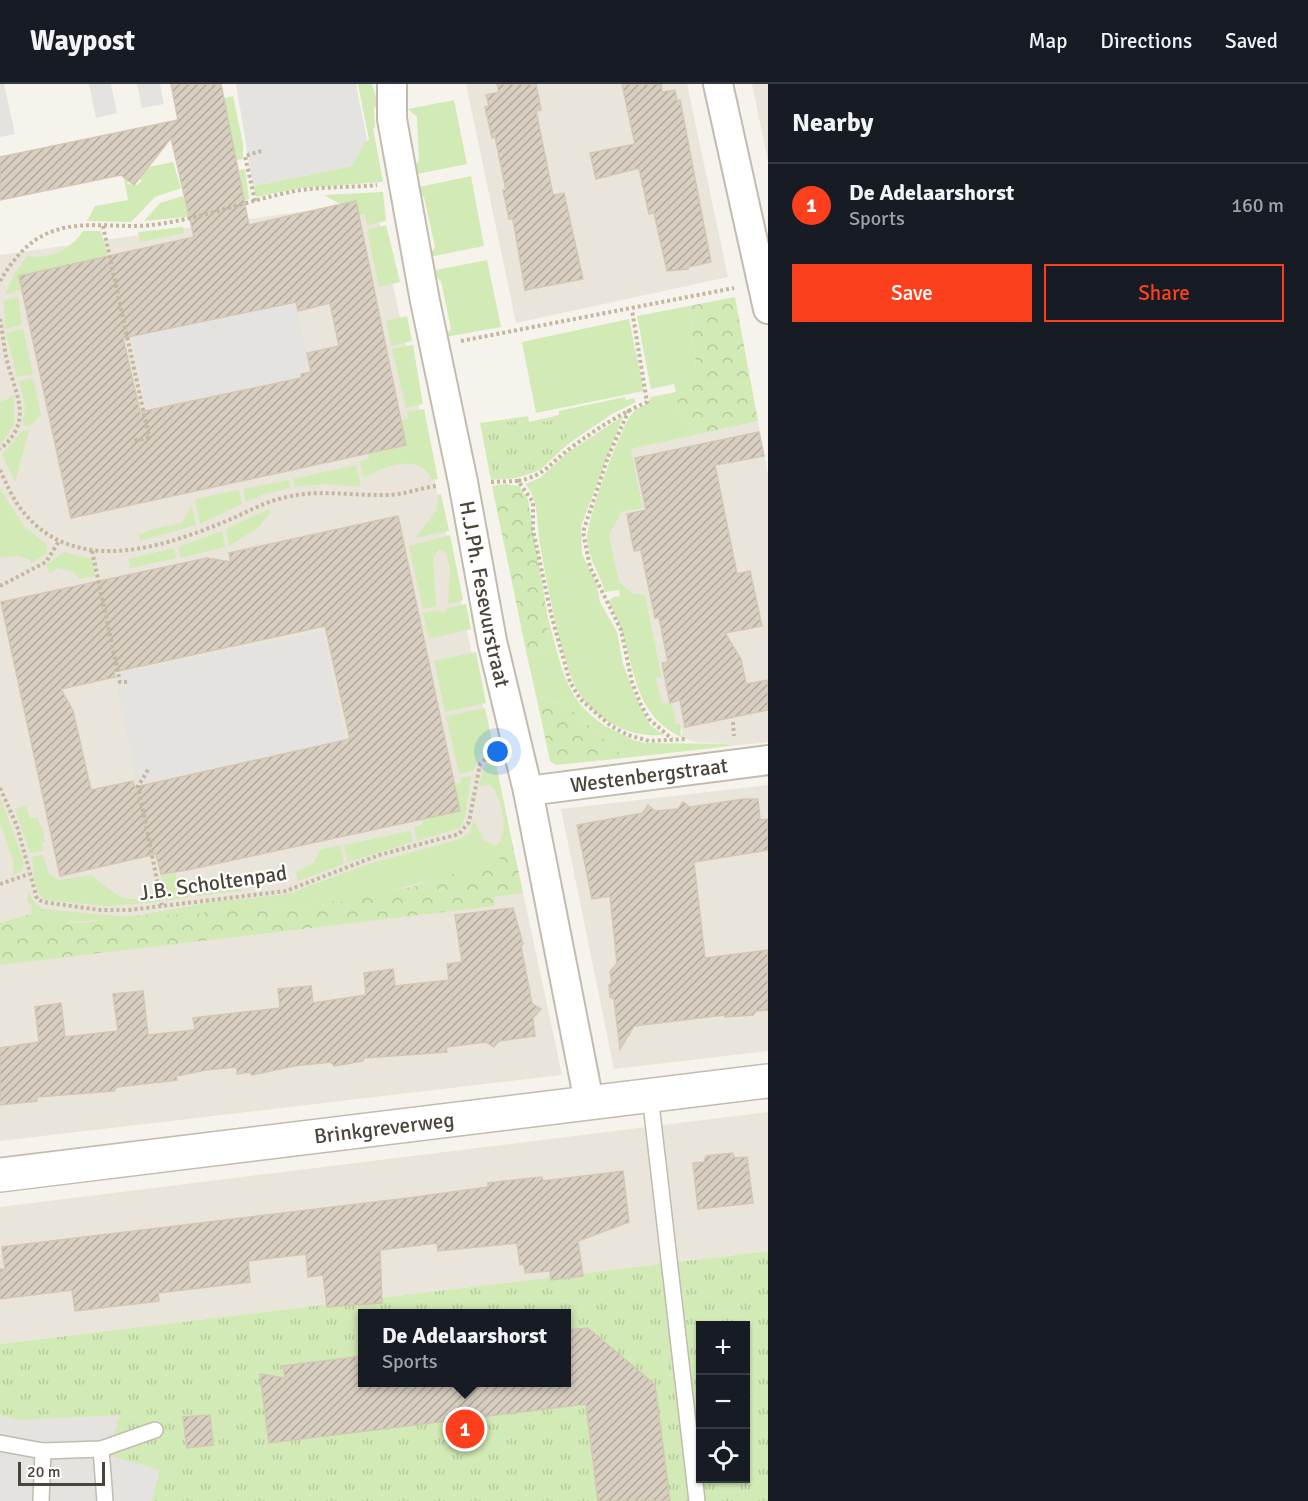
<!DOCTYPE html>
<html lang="en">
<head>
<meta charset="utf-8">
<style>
  :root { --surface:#171b24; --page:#20242c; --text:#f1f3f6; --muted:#9ea1a6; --line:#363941; --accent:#fc3f1d }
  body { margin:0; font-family:Signika,sans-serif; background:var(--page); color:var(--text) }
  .controls { position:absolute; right:18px; bottom:18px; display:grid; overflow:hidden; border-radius:0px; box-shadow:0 2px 4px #0004 }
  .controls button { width:54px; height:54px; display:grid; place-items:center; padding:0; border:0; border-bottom:2px solid var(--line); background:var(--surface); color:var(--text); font:30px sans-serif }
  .scale { position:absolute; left:18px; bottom:15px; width:87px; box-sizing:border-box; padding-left:6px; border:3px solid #4b4439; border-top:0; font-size:16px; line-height:21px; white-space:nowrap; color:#4b4439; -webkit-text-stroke:4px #fff; paint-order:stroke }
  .you { position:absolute; left:498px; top:668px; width:21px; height:21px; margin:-15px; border:4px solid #fff; border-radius:50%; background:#1a73e8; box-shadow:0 0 0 9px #1a73e833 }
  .badge { display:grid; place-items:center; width:39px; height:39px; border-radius:50%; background:var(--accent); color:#fff; font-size:20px; font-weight:700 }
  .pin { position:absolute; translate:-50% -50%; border:3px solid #fff; box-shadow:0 2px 6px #0006 }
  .popup { position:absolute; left:358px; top:1225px; width:213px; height:78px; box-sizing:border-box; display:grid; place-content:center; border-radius:0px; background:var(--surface); filter:drop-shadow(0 2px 4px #0005); font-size:20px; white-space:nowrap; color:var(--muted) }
  .popup b { font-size:22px; color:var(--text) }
  .popup::after { content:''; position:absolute; left:50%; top:100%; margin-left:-12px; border:12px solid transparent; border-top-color:var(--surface) }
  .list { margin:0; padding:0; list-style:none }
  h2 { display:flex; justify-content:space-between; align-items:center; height:78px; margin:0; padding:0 24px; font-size:26px }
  h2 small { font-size:20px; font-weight:400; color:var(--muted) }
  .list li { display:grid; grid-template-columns:39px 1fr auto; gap:18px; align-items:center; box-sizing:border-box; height:84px; padding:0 24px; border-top:2px solid var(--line) }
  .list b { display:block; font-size:22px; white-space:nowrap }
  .list p { margin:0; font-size:20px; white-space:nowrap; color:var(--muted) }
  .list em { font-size:20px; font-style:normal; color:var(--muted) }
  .actions { display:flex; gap:12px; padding:18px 24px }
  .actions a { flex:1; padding:14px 0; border:2px solid var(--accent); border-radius:0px; text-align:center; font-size:21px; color:var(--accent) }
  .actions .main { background:var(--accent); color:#fff }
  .icon { flex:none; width:33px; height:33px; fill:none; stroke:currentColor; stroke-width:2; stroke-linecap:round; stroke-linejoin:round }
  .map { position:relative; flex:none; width:768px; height:1417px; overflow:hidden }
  header { display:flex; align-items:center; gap:36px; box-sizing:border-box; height:84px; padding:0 30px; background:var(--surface); border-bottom:2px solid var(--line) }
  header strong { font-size:28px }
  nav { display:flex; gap:33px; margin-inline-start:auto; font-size:21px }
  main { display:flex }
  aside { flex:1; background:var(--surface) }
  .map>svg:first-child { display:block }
</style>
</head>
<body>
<header>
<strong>Waypost</strong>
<nav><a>Map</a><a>Directions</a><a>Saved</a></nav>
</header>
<main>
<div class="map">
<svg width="768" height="1417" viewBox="0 0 768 1417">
  <defs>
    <pattern id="forest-crowns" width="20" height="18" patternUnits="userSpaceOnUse" patternTransform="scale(1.5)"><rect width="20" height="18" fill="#d2eab5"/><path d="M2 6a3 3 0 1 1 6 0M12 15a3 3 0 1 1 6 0" fill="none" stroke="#b6ca9c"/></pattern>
    <pattern id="park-tufts" width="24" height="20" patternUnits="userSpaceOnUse" patternTransform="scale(1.5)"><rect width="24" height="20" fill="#d2eab5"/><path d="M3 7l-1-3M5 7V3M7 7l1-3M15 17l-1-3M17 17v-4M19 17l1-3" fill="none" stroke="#b6ca9c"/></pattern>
    <pattern id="building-hatch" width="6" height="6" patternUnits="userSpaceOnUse" patternTransform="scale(1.5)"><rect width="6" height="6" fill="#d8cfc1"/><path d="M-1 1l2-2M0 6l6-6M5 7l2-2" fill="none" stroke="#b1aa9e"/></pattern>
  </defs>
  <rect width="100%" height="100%" fill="#f6f3ec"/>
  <!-- residential -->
  <g fill="#eae5da">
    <polygon points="466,0 687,0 728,193 516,239"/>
    <polygon points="752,0 768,0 768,77"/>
    <polygon points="375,117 562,991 0,1057 0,171"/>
    <polygon points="758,337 768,391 768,658 730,662 729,660 695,658 681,653 683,647 676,640 672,622 662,620 656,594 662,592 645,511 632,509 619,498 609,451 622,428 643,424 631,365"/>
    <polygon points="768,701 768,967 614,985 561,725"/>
    <polygon points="768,1028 768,1167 0,1260 0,1123"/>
  </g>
  <!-- grass -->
  <g fill="#d2eab5">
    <polygon points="358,0 372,0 378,19 374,25 375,44 373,44 383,98 300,104 256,113 253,102 352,82 349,61 369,56"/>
    <polygon points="233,12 243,60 243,75 237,76 224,14"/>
    <polygon points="454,16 467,80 412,91 411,84 419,77 417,33 408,25"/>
    <polygon points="173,78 181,104 155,113 131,138 87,137 95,122 128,116 123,90 129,97 127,100 137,101 142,97 139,95 139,85"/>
    <polygon points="245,85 249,115 185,133 144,137 160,119 183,112 185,117 242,104 239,86"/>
    <polygon points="471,92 484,162 429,173 435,163 424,113 415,104"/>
    <polygon points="383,108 386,137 367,141 365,130 359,131 324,111"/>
    <polygon points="386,141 400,198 379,203 367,146"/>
    <polygon points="183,143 184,149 140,158 138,148"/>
    <path d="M83,147H101L107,173L19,192L22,205L5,211L14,191L27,172C49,176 71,166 83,147Z"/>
    <polygon points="487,176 501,243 445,253 451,245 441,197 431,187"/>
    <polygon points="18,213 22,241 5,245 4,216"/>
    <path d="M689,222L696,281L679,328L699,350L631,365L643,424L622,428L609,451L619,498L632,509L645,511L662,593L656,594L662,619L672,621L676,640H680L681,653C624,626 638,564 608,518L613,513L620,512L619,506L605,508C600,490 589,476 587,456C585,439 620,346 631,331C637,322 647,323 651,313L676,308L674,300L651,305L637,232Z"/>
    <polygon points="407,232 412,257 391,262 386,237"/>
    <polygon points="629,235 644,307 536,329 522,258"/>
    <polygon points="23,245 33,290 17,293 6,249"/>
    <polygon points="413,261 423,320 406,324 392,265"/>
    <polygon points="33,294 41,331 31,341 23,342 25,322 19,297"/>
    <polygon points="14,311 14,341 0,361 0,319"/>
    <polygon points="625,313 626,316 634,314 636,318 612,330 568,360 540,386 517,394 491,396 480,339 528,332 529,338 559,331 559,327"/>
    <path d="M424,325L438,395L432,396C422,368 382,382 364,394L360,377L369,375L368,370L406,361L401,337L408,334L407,328Z"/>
    <path d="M623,332L581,442L582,470L597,501L600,518L617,548L623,580L635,612L650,641L664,651C634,654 602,640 583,615C562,587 547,498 540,461C536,440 540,416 525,400L540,394L567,369Z"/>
    <polygon points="29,346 15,398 2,371 22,347"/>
    <polygon points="356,381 361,403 324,400 295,403 293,395"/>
    <polygon points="289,396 290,404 264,410 246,418 243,405"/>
    <polygon points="0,405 24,442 47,461 46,470 31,479 29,475 17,472 0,474"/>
    <polygon points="239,406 242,420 200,440 195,415"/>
    <polygon points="441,410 449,447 415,454 437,426 438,411"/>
    <polygon points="192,421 196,441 140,457 139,451 149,446 182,439"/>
    <polygon points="269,425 270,429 259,443 229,462 226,445"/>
    <polygon points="222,447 225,463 181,474 178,463"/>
    <polygon points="450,451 463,516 448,520 450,485 446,468 439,465 433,474 436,522 423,525 409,462"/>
    <polygon points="174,464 176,474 131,484 128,475"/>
    <polygon points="64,468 92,475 95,492 80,495 72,487 57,484 49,490 47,480"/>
    <polygon points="466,520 471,545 429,555 423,529 438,526 444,530 447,524"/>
    <path d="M548,534C562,584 565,622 615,647C626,652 634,657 646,659L729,660L730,662L625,674L565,620L537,616L528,576L547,564Z"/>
    <polygon points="476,568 486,619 445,628 434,577"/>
    <polygon points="485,624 494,666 480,673 473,687 459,690 446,632"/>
    <path d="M495,675L513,763L503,767L497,786C483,786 474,791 461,794C451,796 442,794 432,796C402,802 372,813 342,818C335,819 331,816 324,821L318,819L266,828L243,820L197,830L157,833L141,831L213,818L288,810L368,780L460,755L469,749L474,737L484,756L496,762C511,749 501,712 490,700L479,702L484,682Z"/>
    <polygon points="471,692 465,733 460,744 417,757 414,743 422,741 422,736 434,733 455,700 461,699 460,694"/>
    <polygon points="0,713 24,778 22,787 12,792 14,780 0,738"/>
    <polygon points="26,722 30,734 38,734 40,742 42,741 45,758 42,759 43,767 30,769 15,725"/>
    <polygon points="410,747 413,758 348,778 344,761"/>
    <polygon points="340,761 344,780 298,797 296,789 314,778 320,766"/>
    <path d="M43,771L49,790L59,796L91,791C116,810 122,823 158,809L160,818L106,822L45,816C32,807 35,787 32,773Z"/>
    <polygon points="175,787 176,794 186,792 190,813 166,817 161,790"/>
    <polygon points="191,796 240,798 242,807 195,812"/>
    <path d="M28,807L36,821L43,825L116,832C86,839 61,840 31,830L32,822L27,817Z"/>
  </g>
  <!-- forest -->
  <g fill="url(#forest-crowns)">
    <polygon points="735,213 758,337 699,350 679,328 676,308 696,281 689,222"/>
    <polygon points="504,400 519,402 528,416 548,534 547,564 528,576 492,402"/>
    <polygon points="537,616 565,620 625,674 556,681 550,677"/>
    <path d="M513,763L523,809L494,813L495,822L0,881V839L31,830L73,839L91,838L116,832L197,830L221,825L232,820H243L266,828L318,819L324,821L329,817L341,818L371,809L412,803L446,790H455L459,794C472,783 481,786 496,786L503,767Z"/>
  </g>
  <!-- park -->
  <g fill="url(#park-tufts)" fill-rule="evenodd">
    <polygon points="561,335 568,351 535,388 494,391 485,341 523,336 526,341"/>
    <path d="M768,1167V1417H0V1260ZM363,1230H567V1298H363ZM700,1242H746V1394H700Z"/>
  </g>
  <!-- parking -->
  <g fill="#e5e3e0">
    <polygon points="0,0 4,0 15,50 0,53"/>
    <polygon points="89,0 111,0 117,29 96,34"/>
    <polygon points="137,0 160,0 164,20 142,24"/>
    <polygon points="236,0 356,0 367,55 352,82 253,102"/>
    <polygon points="294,210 309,282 299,284 301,294 147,325 131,252 266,224"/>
    <polygon points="323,547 346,657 137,700 114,590"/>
    <polygon points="0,1331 19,1336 120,1331 108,1371 160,1386 152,1417 0,1417"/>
  </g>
  <!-- building -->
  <g fill="url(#building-hatch)" stroke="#d3c7b4" stroke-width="1.5" fill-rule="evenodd">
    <path d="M171,0H221L249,141L356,117L406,361L71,434L19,192L194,153L171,54L134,101L121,91L0,116V73L178,36ZM296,218L298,227L330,219L339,262L307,269L311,288L301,290V294L140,328L123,254Z"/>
    <polygon points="497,0 536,0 541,26 536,27 553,111 564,109 583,195 525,206 513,135 509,135 503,106 506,106 495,53 492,54 485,23 489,22 486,11 499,8"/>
    <polygon points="622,0 661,0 662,8 675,6 677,17 680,16 711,178 688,183 688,185 667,187 654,129 649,130 639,84 596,95 590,69 635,60"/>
    <polygon points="759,348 764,372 715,381 737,490 750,487 762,542 725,549 741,575 746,600 768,596 768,626 685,643 680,616 670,619 662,579 668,578 659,533 655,534 641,466 634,467 627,430 646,426 635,374"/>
    <path d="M398,432L460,727L187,786L161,790L156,770L60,792L1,518L207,474L231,478L229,469ZM325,542L350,655L135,703L133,697L91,706L73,627L61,605L115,593L114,588Z"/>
    <polygon points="743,715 758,715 760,736 768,735 768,766 694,778 705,874 768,866 768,926 756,927 753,931 725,933 724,931 634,942 620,965 614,915 610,913 609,901 612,898 610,888 617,879 610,812 592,815 577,741 643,729 648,721 655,727 678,725 683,718 690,723"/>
    <polygon points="513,824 523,860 521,862 532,920 541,925 533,934 535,952 499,957 494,963 486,958 446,963 447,968 364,974 363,977 334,982 331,978 294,982 252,991 249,988 237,990 237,983 206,986 176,992 177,996 117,1003 114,1007 37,1013 37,1017 0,1021 0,964 39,958 35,923 61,919 65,953 118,947 113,910 143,907 148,951 195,946 193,934 280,924 278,905 311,902 313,919 366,911 364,889 393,885 395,902 449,896 447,880 462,878 455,831"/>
    <polygon points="732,1069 735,1074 747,1073 753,1119 698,1125 693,1079 704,1078 706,1072"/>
    <polygon points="623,1087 629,1138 578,1157 583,1192 551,1196 550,1187 525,1189 524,1180 520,1181 517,1159 438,1167 437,1159 380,1166 382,1219 327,1223 323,1191 308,1193 306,1170 248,1177 250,1198 158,1209 159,1217 75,1227 72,1206 0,1215 0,1185 5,1185 2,1163 408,1114 488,1103 488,1099 514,1096 542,1093 543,1097"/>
    <polygon points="588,1244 655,1301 670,1417 598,1417 586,1320 269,1359 260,1290 285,1294 283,1282 363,1272 363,1299 567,1299 567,1246"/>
    <polygon points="210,1331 213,1361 187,1364 183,1333"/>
  </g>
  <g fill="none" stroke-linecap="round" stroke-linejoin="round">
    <!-- service casing -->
    <g stroke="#c2bbae" stroke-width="18">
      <g id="service">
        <polyline points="650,1011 697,1417"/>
        <polyline points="0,1359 43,1367 101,1365 155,1346"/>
        <polyline points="101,1365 105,1417"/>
        <polyline points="41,1417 43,1367"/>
      </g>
    </g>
    <!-- minor casing -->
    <g stroke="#c2bbae" stroke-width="32">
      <g id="minor">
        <path id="s1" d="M392,0V35L425,217L463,398L492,557L528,707L589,1018"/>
        <polyline points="718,0 768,225"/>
        <path id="s2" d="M528,707L768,676"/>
      </g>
    </g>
    <!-- tertiary casing -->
    <g stroke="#c2bbae" stroke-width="36">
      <g id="tertiary">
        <path id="s3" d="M0,1091L768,997"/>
      </g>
    </g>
    <!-- path -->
    <g stroke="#c4b79f" stroke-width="4" stroke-dasharray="3 3" stroke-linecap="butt">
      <polyline points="255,117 245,72 264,66"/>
      <polyline points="103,142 149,353 133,357"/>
      <path d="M0,197C10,180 25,160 44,151C77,134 116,145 152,141C200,135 243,118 290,108C318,102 349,104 377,101"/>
      <path d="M0,235C3,250 4,266 8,281C18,315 32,339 0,365"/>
      <polyline points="461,257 734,204"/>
      <polyline points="629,326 608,373 583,448 590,483 621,546 632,598 641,621 649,635 672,655"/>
      <path d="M0,386C7,401 14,418 25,430C76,490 157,465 219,440C243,431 262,418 287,413C320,405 353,412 387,411C403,411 420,404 436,402"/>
      <path d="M518,397C547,391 549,379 572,363C596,345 620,330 647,318L632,226"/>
      <polyline points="491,398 518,397 533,418 533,446 551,530 570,598 580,615 611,642 628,651 649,657 686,655"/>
      <polyline points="92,467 120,598 130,598"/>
      <polyline points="0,502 46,478 59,457"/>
      <polyline points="733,638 734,652"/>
      <polyline points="148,686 138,702 162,821"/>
      <polyline points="0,704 17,742 37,815 43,818 100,826 129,826 286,807 379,771 459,750 469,738 480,680 490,671"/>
      <polyline points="0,800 29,790"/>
    </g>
    <!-- service -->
    <use href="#service" stroke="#fff" stroke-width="15"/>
    <!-- minor -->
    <use href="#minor" stroke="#fff" stroke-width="28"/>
    <!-- tertiary -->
    <use href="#tertiary" stroke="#fff" stroke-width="33"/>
  </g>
  <g text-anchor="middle" stroke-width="4.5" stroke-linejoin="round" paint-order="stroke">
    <!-- street labels -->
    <g font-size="21" fill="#4b4439" stroke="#fff">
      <text dy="7" stroke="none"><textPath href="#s1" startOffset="519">H.J.Ph. Fesevurstraat</textPath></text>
      <text dy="7" stroke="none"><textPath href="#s2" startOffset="122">Westenbergstraat</textPath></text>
      <text transform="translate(213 799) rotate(-8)" y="7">J.B. Scholtenpad</text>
      <text dy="7" stroke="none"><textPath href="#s3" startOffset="387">Brinkgreverweg</textPath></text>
    </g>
  </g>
</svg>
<div class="controls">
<button>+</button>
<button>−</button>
<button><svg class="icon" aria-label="locate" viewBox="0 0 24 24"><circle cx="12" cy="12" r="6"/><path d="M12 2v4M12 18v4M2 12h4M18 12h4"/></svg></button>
</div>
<div class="scale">20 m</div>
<div class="you"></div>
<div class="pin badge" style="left:465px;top:1345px">1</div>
<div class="popup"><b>De Adelaarshorst</b>Sports</div>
</div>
<aside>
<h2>Nearby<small></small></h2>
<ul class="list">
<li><span class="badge">1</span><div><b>De Adelaarshorst</b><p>Sports</p></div><em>160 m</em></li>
</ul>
<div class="actions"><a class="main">Save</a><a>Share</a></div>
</aside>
</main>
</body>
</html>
